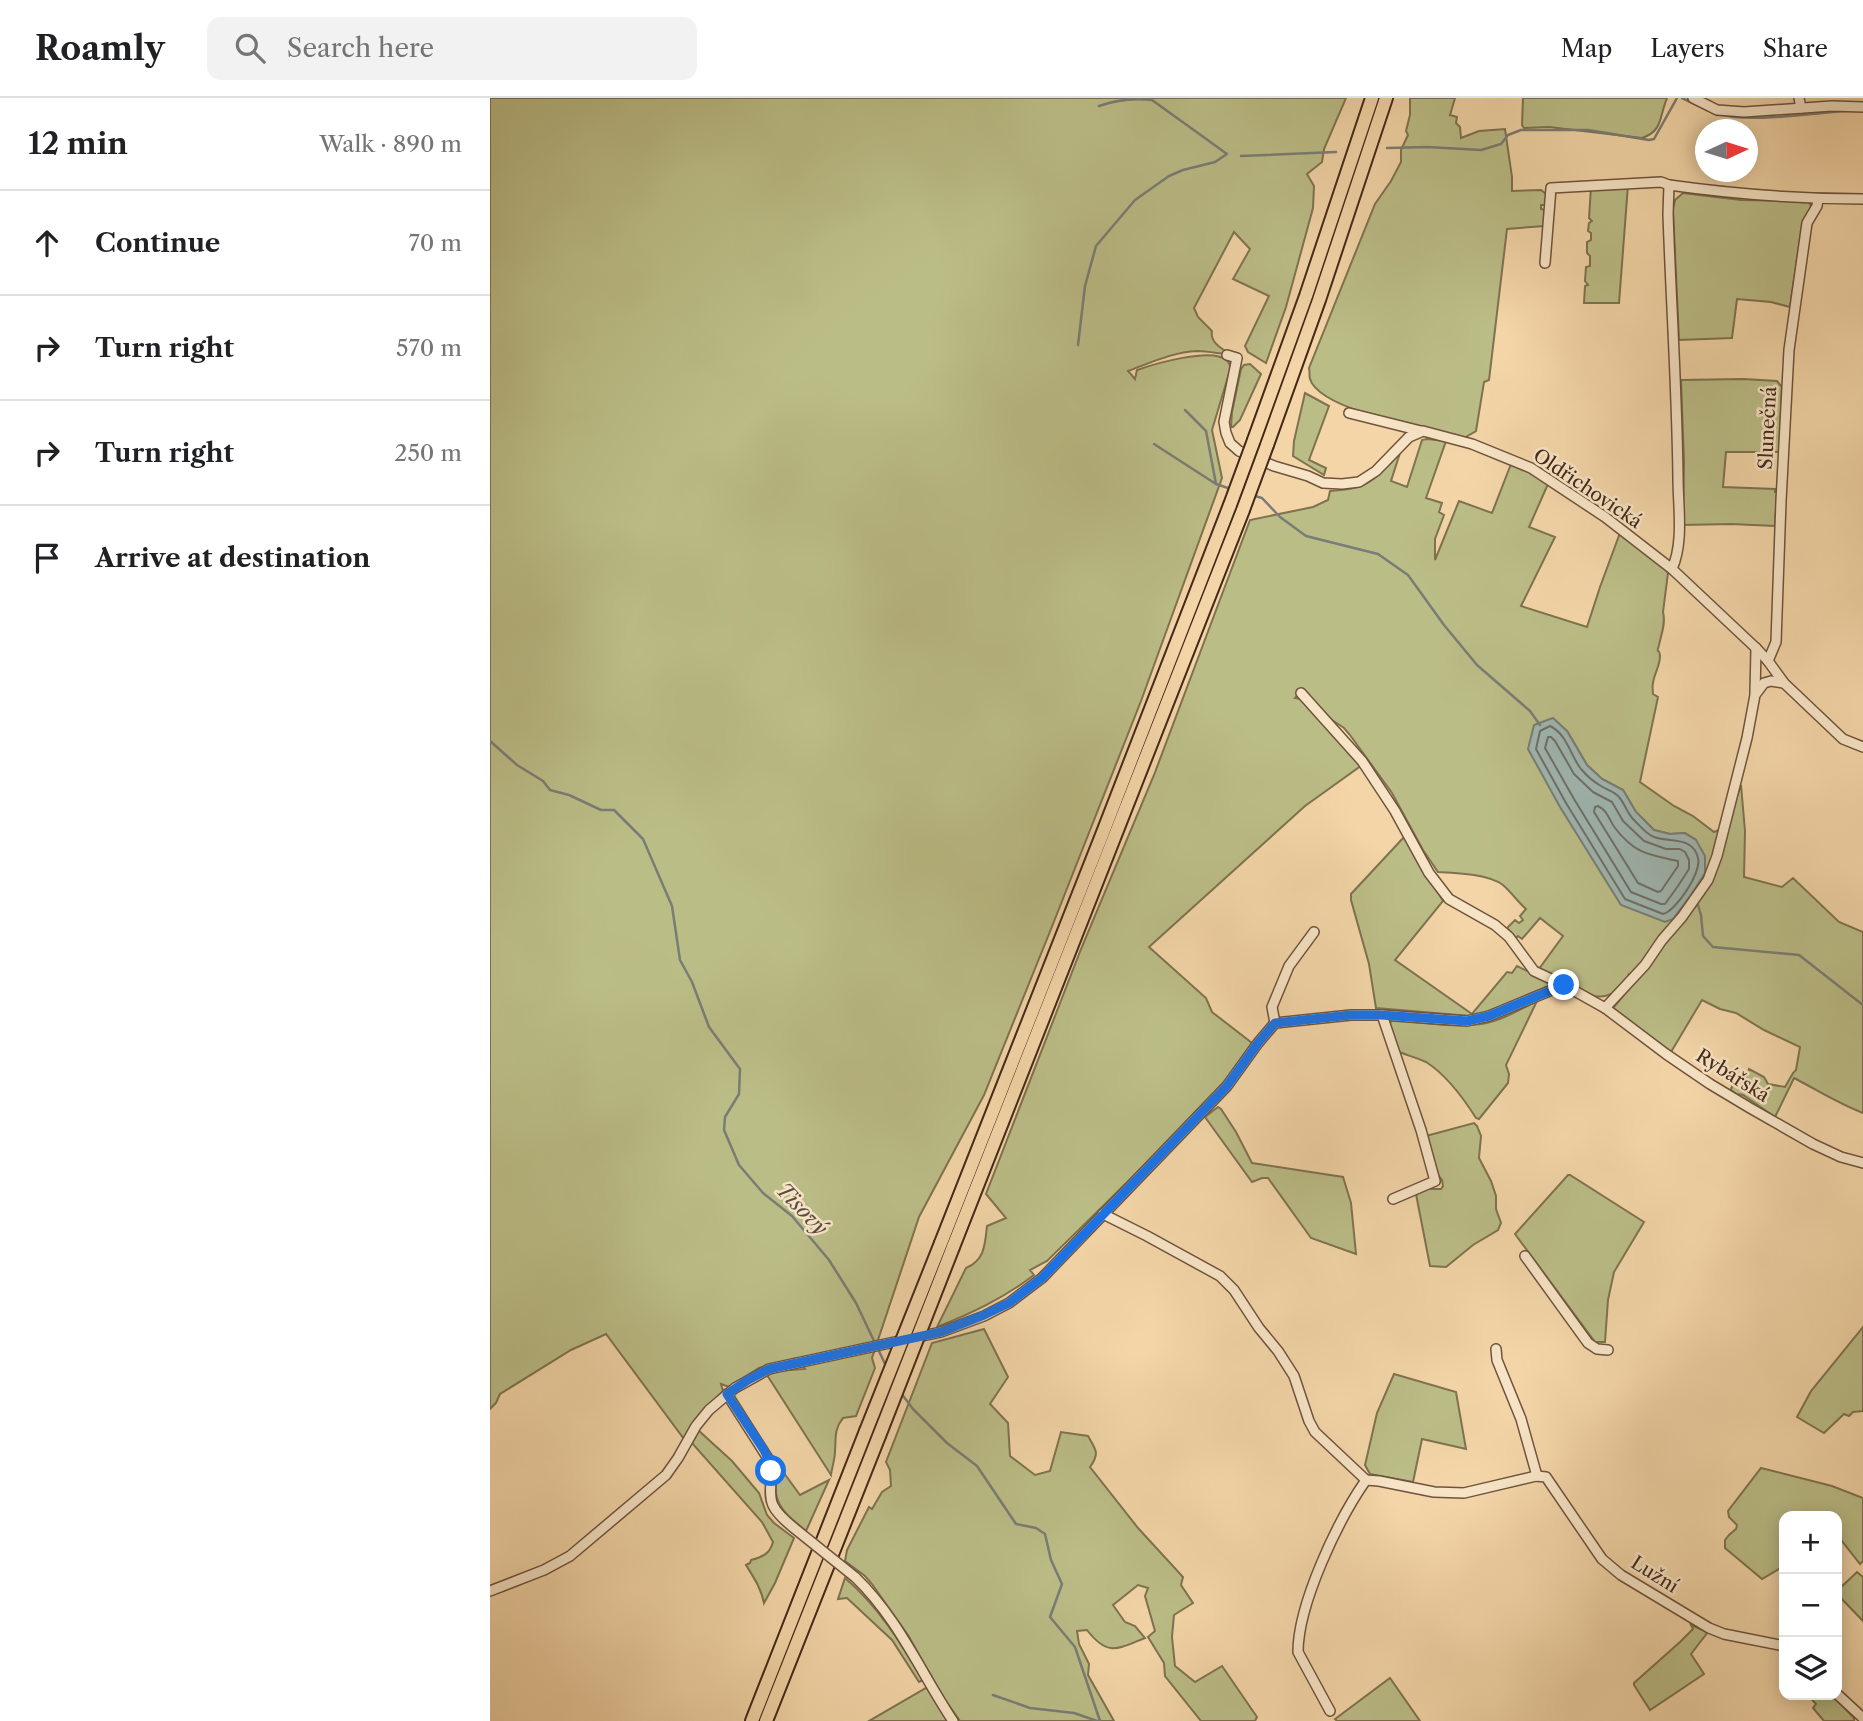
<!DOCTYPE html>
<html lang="en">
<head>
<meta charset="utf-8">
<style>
  :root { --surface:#fff; --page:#f2f2f2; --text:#202124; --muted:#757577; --line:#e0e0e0 }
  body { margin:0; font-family:"Libre Caslon Text",serif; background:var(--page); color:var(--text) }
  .controls { position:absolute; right:21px; bottom:21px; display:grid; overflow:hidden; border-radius:14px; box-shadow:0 4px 18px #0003 }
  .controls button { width:63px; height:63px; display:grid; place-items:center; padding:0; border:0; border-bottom:2px solid var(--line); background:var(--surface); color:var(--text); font:35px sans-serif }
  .compass { position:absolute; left:1205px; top:21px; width:63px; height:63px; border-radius:50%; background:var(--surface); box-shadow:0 4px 18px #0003; rotate:86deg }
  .stop { position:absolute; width:21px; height:21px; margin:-16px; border:5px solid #1a73e8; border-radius:50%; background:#fff }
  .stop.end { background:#1a73e8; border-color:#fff; box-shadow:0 2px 7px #0008 }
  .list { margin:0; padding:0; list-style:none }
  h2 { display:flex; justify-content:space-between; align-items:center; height:91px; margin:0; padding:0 28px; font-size:30px }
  h2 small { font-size:23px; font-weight:400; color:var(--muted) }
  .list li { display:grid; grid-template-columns:46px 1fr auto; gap:21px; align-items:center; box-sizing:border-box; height:105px; padding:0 28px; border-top:2px solid var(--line) }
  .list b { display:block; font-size:26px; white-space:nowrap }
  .list em { font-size:23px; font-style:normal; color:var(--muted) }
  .icon { flex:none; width:38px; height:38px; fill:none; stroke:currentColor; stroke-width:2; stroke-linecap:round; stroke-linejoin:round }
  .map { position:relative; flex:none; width:1373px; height:1623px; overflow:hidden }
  header { display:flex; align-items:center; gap:42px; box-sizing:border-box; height:98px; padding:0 35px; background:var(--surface); border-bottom:2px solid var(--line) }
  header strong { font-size:33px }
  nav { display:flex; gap:38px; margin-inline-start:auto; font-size:24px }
  .search { width:490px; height:63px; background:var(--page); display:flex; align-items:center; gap:18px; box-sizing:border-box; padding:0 24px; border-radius:14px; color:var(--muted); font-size:26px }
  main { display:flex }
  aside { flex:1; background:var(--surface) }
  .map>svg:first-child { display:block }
</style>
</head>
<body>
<header>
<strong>Roamly</strong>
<div class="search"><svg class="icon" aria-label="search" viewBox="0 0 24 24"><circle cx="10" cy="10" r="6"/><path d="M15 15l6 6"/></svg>Search here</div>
<nav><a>Map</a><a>Layers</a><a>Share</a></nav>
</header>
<main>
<aside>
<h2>12 min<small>Walk · 890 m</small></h2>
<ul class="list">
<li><svg class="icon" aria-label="ahead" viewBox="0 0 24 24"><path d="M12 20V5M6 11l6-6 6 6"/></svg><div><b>Continue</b></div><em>70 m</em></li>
<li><svg class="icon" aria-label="right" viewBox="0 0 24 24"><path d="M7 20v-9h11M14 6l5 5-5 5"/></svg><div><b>Turn right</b></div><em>570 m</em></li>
<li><svg class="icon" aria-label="right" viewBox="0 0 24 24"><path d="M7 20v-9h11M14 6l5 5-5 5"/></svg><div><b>Turn right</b></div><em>250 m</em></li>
<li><svg class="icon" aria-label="arrive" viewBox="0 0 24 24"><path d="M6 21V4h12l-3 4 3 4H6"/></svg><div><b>Arrive at destination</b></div></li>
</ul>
</aside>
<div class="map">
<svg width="1373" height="1623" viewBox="0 0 1373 1623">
  <rect width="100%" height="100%" fill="#f3d5a7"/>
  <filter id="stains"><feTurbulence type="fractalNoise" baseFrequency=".00286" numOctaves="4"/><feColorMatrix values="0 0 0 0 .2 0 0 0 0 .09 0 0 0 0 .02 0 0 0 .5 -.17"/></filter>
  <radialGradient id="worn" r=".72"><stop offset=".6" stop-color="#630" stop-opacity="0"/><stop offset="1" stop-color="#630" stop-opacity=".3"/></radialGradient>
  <!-- green -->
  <g fill="#bbbd87" stroke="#7f7250" stroke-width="2" fill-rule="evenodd">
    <path d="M0,0H856L834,51L832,64L817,76L824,88L823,110L796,209L776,265L758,254L755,248L779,198L743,181L760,151L744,134L704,210L708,219L722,233C720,243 729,249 737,254L734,256C726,255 716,253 707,253C683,254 660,265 638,273L645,281L647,272C664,266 722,249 736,262C740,265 740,267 740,272L722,332L732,380L651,603L561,831L494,997L429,1119L382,1260L385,1270L366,1318L353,1320C344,1331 346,1340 345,1353C345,1361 342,1369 341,1377L277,1277L288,1273L315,1271L307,1260L269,1270L239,1289L231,1286L233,1293L215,1311L194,1341L116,1236L81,1252L10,1296L6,1305L0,1311Z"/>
    <path d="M920,0H965L960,17L967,19L966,25L970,29L971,40L989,33L1015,31L1022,79V93L1051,92L1056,96V107H1051V111L1055,112L1054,128L1017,131L999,282L994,284L986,333L974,340C942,332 830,313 820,281C819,278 820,274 819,270L885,106L901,83L911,64V52L918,37L916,33L920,17Z"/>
    <path d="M1033,0H1177C1169,19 1173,33 1152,40L1059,29L1034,30L1032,27Z"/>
    <polygon points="1138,87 1129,205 1094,205 1095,188 1098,187 1095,183 1096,169 1100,168 1100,158 1097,155 1097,144 1101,142 1101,135 1098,133 1099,125 1102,123 1099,120 1101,89"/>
    <polygon points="1193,95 1251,102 1308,103 1317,103 1320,105 1321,110 1312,128 1300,209 1281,204 1247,201 1242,240 1189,242 1183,111 1185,102"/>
    <polygon points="760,266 771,276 750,322 743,329 741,329 742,314 751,271 754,267"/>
    <polygon points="1253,281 1287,283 1292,289 1289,354 1236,354 1233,389 1285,391 1285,394 1287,394 1285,428 1241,426 1193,427 1194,365 1191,282"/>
    <polygon points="815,295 839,308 819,362 836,370 834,377 803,358 804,343"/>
    <path d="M937,341L956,343L936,400L952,405L949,414L954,417L945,441V462L969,403L1002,415L1021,366L1040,374L1058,386L1039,429L1065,439L1031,508L1097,529L1110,489L1130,435L1175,470L1178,475L1173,514C1176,525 1171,537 1169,547C1166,558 1169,548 1170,558C1170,568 1164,576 1163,585C1162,589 1163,593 1163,596L1168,599L1150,684L1184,708L1203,718L1224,734L1236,729L1251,687L1255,733L1254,779L1292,789L1303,780L1349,824L1373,834V1015C1349,1006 1327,992 1304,980L1285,1019L1253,997L1246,996L1241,992C1242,983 1251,982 1257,978L1259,971L1274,979L1278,986L1295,989L1303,975L1306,972L1310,949L1274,932L1246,915L1230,911L1212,902L1181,954L1123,910L1149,879L1139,876C1134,890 1120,901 1104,898L1049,871L1073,838L1050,820L1032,841L1028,838L1026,840L1017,830L1025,822L1029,825L1033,822L1030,818L1036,811C1028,804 1021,794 1013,787C998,776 966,775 948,774L933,752L902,695L860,637L854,630L842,622L811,591L805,600L811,601L872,667L815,708L659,849L716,900L722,914L762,945L737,982L669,1053L557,1163L540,1172L544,1177C514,1200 482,1215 447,1229L476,1170C495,1162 495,1146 497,1128L516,1120L496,1096L591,851L664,677L760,422L823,409L838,402L840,393C859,392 875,390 889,376C896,369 902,361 910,355L901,383L917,389L932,342ZM1077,633L1097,667L1112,681L1133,692L1146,714L1164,732L1180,736L1195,735L1206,742L1215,775L1201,797L1183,821Z"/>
    <polygon points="915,738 953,803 905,862 982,916 1017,874 1022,875 1027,868 1061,885 1059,888 993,916 980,918 886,910 879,866 861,802 861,796"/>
    <path d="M1047,903L1016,967L1019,976L1018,985L989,1021L986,1020C974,1001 955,976 936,964C927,960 917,957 909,954L900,927L901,922C930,924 962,930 991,926C1011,923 1029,912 1047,903Z"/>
    <polygon points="728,1009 731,1011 746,1034 762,1065 853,1079 861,1105 866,1156 821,1140 778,1080 772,1080 762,1084 715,1019"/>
    <polygon points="984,1025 987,1028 991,1038 989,1060 1001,1083 1006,1098 1006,1111 1011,1125 1008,1132 983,1147 956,1169 940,1168 926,1096 938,1091 951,1091 953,1088 952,1082 948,1077 936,1038"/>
    <polygon points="1078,1077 1080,1077 1154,1124 1124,1174 1118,1202 1115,1244 1105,1244 1025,1136"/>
    <polygon points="1373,1229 1373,1313 1363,1314 1359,1318 1354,1316 1334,1335 1307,1319 1321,1293"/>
    <path d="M494,1231L518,1279L500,1306L518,1325L520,1358L545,1377L560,1373L571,1334L598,1338C606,1352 610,1355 600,1369L648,1430L693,1479L691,1487L703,1505L684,1517L682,1539L685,1568L705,1584L732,1568L767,1619L765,1623H711L675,1578L674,1565L658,1539L665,1533L655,1498L658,1490L648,1487L623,1507L635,1524L645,1528L655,1540C627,1551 618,1559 597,1532L587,1533L589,1546L599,1566L598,1577L624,1623H470L453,1599L418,1537L382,1486L375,1478L355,1463L357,1452L379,1409L382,1411L392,1394L401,1388L400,1372L396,1364L442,1245Z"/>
    <polygon points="904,1276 966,1294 976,1351 932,1341 923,1384 880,1376 875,1367 887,1315"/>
    <path d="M208,1332L242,1363L269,1395L277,1417L284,1425L304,1440L285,1485L274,1505C271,1490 264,1480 256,1467L260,1465L261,1462C272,1459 280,1456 283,1444L272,1424L201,1344Z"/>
    <polygon points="1271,1370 1342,1388 1373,1400 1373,1463 1370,1466 1351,1442 1347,1444 1347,1418 1294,1418 1294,1468 1272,1481 1235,1450 1235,1442 1239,1437 1246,1431 1247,1427 1239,1419 1238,1413"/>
    <path d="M291,1371L310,1397L339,1382L316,1433C295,1416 276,1401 291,1371Z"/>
    <polygon points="1367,1474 1373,1479 1373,1523 1347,1496 1347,1493"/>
    <path d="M355,1480C388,1508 411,1545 433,1582L429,1584L402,1542L357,1500L348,1501Z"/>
    <polygon points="1201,1527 1218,1534 1201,1556 1214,1576 1160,1612 1144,1587 1144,1585 1190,1544 1203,1531"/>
    <polygon points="900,1580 930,1623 847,1623 845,1621"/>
    <polygon points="436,1590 438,1591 458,1623 379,1623"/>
    <polygon points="1318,1597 1342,1597 1364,1620 1364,1623 1334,1623 1323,1610 1326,1606"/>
  </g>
  <!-- water -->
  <polygon fill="#9eb6b1" stroke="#7a7d75" stroke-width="2" points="1063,620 1077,633 1097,667 1112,681 1133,692 1146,714 1164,732 1180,736 1194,735 1206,742 1215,758 1215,775 1201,797 1183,821 1175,824 1131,807 1070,709 1038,651 1044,627"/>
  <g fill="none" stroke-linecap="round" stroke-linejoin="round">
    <!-- shore -->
    <g stroke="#706f66" stroke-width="2">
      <path d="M1060,628C1077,636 1080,657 1091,671C1096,677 1104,684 1111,688C1117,692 1125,694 1129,699C1135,706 1137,715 1144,722C1150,728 1156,736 1164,739C1181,745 1203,738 1208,760C1212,774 1186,813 1173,816L1135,801L1076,705L1046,651L1050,633Z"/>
      <polygon points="1058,639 1061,639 1065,643 1084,676 1103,694 1122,704 1133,723 1154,743 1176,751 1190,751 1195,754 1199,762 1199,771 1188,788 1175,806 1171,806 1141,794 1084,701 1055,650"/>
      <path d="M1105,709L1108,708C1118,713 1119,722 1125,730C1145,756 1159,757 1188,763V768L1171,793L1168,794L1148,785L1104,714Z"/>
    </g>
    <!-- stream -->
    <g stroke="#7a7d75" stroke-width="2.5">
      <polyline points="1192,0 1217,12"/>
      <path d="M1227,15C1256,26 1323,15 1356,13"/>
      <polyline points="897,50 938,49 991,52 1011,46 1018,37 1031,32 1098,32 1159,42 1164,41 1187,0"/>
      <polyline points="751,58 846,54"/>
      <path d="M588,247L595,188L606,148L645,102L679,78L693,72L725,64L737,56L662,2C644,0 626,2 609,8"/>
      <polyline points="695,312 716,333 726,386 741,391"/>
      <polyline points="664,346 726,386"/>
      <polyline points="765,398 772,400 790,419 816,438 888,456 918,477 954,527 987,567 1040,613 1050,627"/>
      <polyline points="0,643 27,667 53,683 60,692 79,697 111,712 124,712 153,741 182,808 190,862 202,884 219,929 250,971 249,996 235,1019 234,1032 249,1067 273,1095 302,1118 339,1162 366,1205 385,1245"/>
      <polyline points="1207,804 1211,817 1213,838 1223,849 1309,857 1373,907"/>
      <polyline points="388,1251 396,1268"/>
      <polyline points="411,1295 423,1311 457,1345 487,1368 526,1426 546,1430 555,1436 561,1462 572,1486 560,1519 585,1549 610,1623"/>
      <polyline points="503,1597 540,1610 584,1615 607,1623"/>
    </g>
    <!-- minor casing -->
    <g stroke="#6f533d" stroke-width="12">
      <g id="minor">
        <polyline points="1203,0 1227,12 1254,14 1342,8 1373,9"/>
        <polyline points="1309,0 1311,10"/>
        <path d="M1179,87L1178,116C1181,204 1187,292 1188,380C1188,409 1194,444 1182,471"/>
        <path d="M1055,165L1061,90L1171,84L1179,87C1244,96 1308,101 1373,101"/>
        <polyline points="737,257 747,260 734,324 736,335 740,345 749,353 784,368 818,378 833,385 852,386 869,384 886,373 919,339 933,333 982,346 1041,370 1115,419 1182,471 1267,551 1278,563 1294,585 1353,641 1373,649"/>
        <polyline points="859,315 931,333"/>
        <polyline points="1278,563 1286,544 1291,403 1299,252 1317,125 1327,108 1328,101"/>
        <polyline points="811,595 872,663 905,713 939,775 959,801 1005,827 1019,839 1044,873 1074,887"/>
        <polyline points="1265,595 1266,550"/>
        <polyline points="1115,910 1155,867 1172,842 1192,819 1218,782 1227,758 1257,640 1265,597 1274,585 1281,583 1294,585"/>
        <polyline points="892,917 931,1032 945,1083 903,1101"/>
        <polyline points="785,925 782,909 799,868 824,834"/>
        <polyline points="613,1116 657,1138 730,1178 744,1192 769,1230 788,1253 804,1278 819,1323 825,1334 876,1382 889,1383 944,1394 974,1395 1046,1378 1056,1379 1112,1461 1131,1477 1219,1530 1234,1536 1294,1548"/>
        <polyline points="1035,1158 1098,1245 1107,1251 1118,1252"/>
        <polyline points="1006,1251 1007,1262 1031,1321 1047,1378"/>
        <path d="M237,1296L279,1362C286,1398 268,1401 304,1430"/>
        <path d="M365,1479C408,1520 431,1575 463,1623"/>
        <polyline points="0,1493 54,1472 80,1458 176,1377 188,1360 206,1328 219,1312 245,1290 279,1271 451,1234 494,1218 519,1205 552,1180 737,988 768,945 785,925 861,917 892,917 977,923 999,918 1074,887 1115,910 1176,956 1220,986 1260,1010 1323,1046 1351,1059 1373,1065"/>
        <polyline points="1347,1596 1373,1620"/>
        <path d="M840,1613L808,1554C808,1506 848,1422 876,1382"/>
      </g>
    </g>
    <!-- highway casing -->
    <g stroke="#43281a" stroke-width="16">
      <g id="highway">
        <polyline points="764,342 816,198 882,0"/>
        <polyline points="777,347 829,202 896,0"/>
        <polyline points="451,1145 612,737 740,407"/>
        <polyline points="463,1149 753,412"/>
        <polyline points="262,1623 376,1333"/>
        <polyline points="276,1623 389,1338"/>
      </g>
    </g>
    <!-- minor -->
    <use href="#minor" stroke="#f7e4c6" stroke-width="9"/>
    <!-- highway -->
    <use href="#highway" stroke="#f3d5a7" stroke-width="12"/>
    <!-- minor-bridge casing -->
    <g stroke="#6f533d" stroke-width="12" stroke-linecap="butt">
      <polyline id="minor-bridge" points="304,1430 365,1479"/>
    </g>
    <!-- highway-bridge casing -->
    <g stroke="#43281a" stroke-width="16" stroke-linecap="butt">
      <g id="highway-bridge">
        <polyline points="740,407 764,342"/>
        <polyline points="753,412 777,347"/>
        <polyline points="376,1333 451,1145"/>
        <polyline points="389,1338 463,1149"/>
      </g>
    </g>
    <!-- minor-bridge -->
    <use href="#minor-bridge" stroke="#f7e4c6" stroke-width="9"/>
    <!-- highway-bridge -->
    <use href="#highway-bridge" stroke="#f3d5a7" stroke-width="12"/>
  </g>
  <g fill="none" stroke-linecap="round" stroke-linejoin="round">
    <!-- route -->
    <polyline stroke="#1a73e8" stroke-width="9" points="281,1373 279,1362 274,1352 237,1296 258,1282 279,1271 451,1234 494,1217 519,1205 552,1180 737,988 768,945 785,925 861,917 891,917 977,923 999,918 1074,887"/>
  </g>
  <g text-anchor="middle" stroke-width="5" stroke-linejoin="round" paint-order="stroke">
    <!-- street labels -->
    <g font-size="19" fill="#43281a" stroke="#f7e4c6">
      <text transform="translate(1277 330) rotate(-87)" y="7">Slunečná</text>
      <text transform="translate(1098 390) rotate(34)" y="7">Oldřichovická</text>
      <text transform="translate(1243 977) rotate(32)" y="7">Rybářská</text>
      <text transform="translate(1165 1476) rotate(32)" y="7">Lužní</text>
    </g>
    <!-- water labels -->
    <g font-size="21" font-style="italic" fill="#5a4c40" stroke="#f7e4c6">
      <text transform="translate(312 1111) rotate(46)" y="7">Tisový</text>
    </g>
  </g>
  <rect width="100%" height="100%" filter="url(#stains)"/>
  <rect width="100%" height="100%" fill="url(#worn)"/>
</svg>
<div class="controls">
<button>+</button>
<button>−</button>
<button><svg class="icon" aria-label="layers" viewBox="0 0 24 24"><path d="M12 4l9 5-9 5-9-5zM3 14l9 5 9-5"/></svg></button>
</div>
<svg class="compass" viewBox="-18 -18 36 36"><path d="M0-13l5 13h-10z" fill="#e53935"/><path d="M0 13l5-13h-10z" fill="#757577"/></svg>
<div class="stop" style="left:281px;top:1373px"></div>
<div class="stop end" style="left:1074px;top:887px"></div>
</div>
</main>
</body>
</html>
